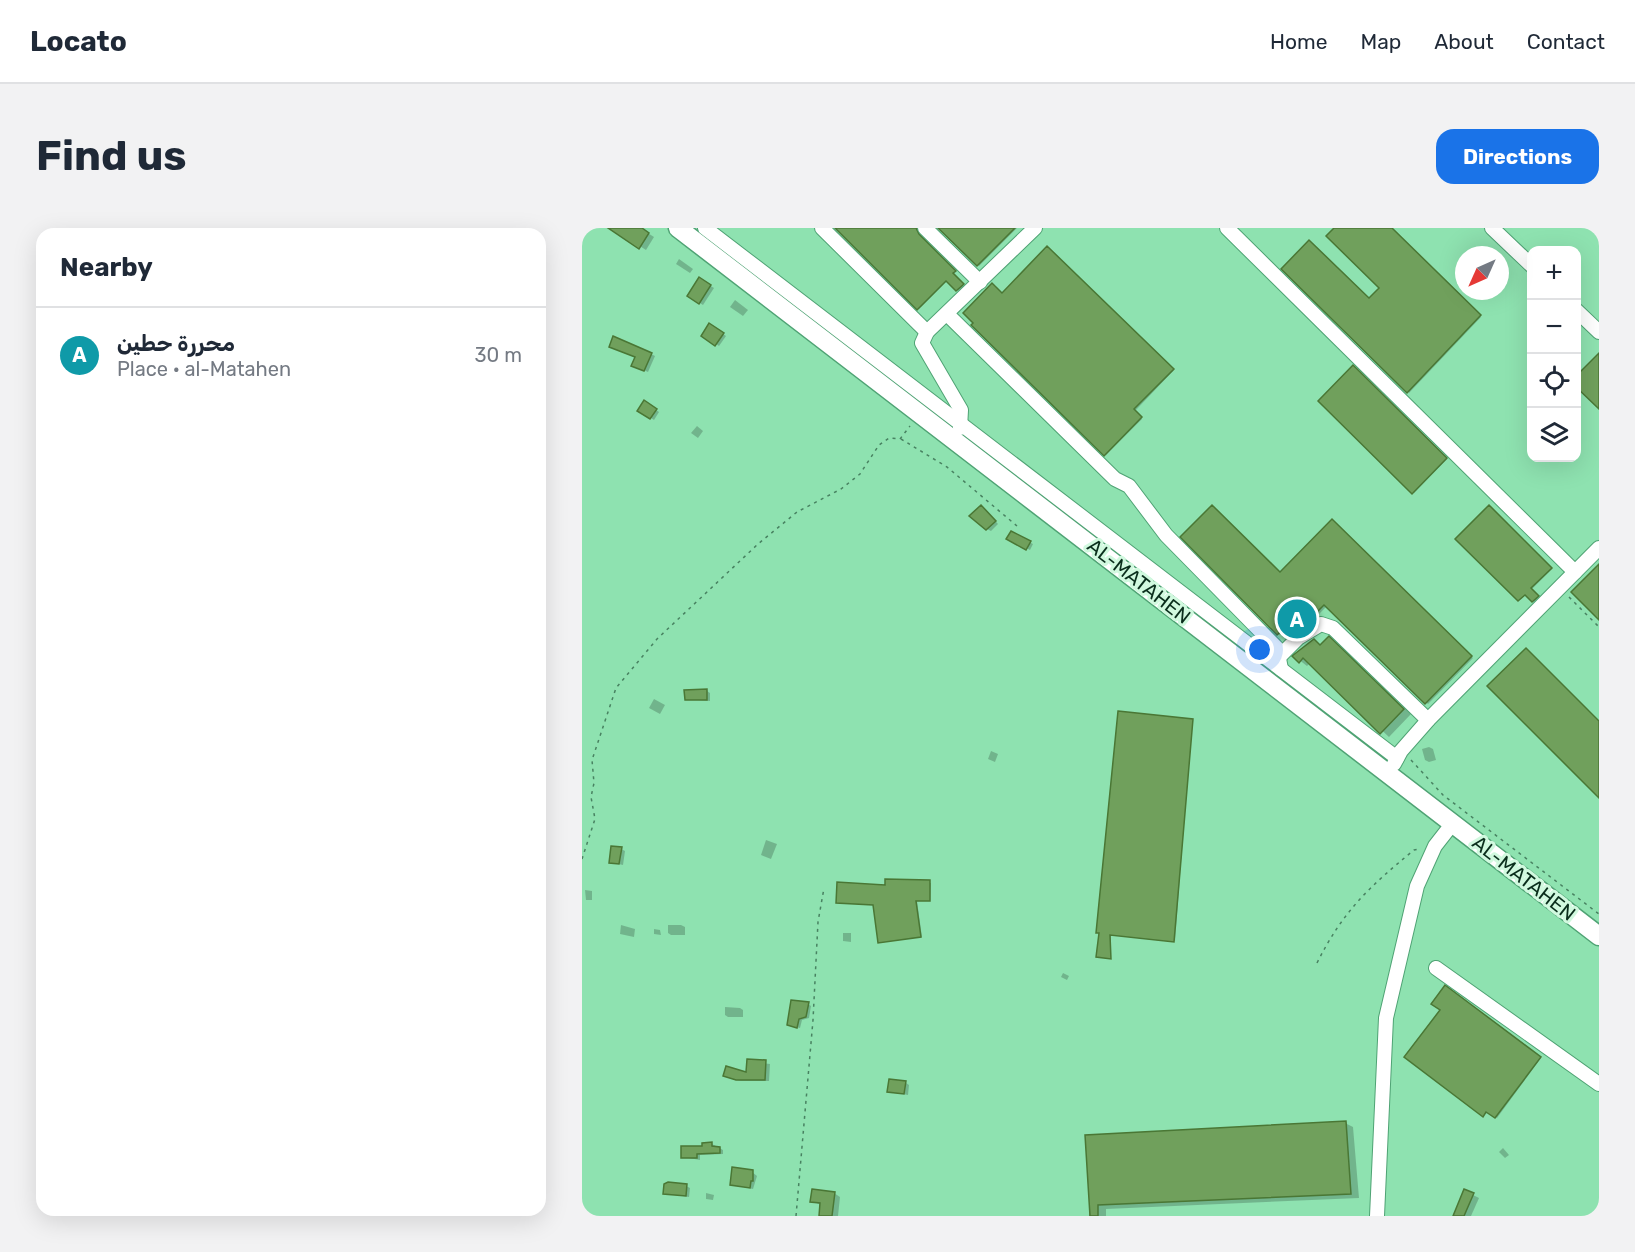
<!DOCTYPE html>
<html lang="en">
<head>
<meta charset="utf-8">
<style>
  :root { --surface:#fff; --page:#f2f2f3; --text:#1f2937; --muted:#747a83; --line:#e0e1e3; --accent:#1a73e8 }
  body { margin:0; font-family:Rubik,"Noto Naskh Arabic",sans-serif; background:var(--page); color:var(--text) }
  .controls { position:absolute; right:18px; top:18px; display:grid; overflow:hidden; border-radius:12px; box-shadow:0 6px 24px #0002 }
  .controls button { width:54px; height:54px; display:grid; place-items:center; padding:0; border:0; border-bottom:2px solid var(--line); background:var(--surface); color:var(--text); font:30px sans-serif }
  .compass { position:absolute; left:873px; top:18px; width:54px; height:54px; border-radius:50%; background:var(--surface); box-shadow:0 6px 24px #0002; rotate:225deg }
  .you { position:absolute; left:678px; top:422px; width:21px; height:21px; margin:-15px; border:4px solid #fff; border-radius:50%; background:#1a73e8; box-shadow:0 0 0 9px #1a73e833 }
  .badge { display:grid; place-items:center; width:39px; height:39px; border-radius:50%; background:var(--accent); color:#fff; font-size:20px; font-weight:700 }
  .pin { position:absolute; translate:-50% -50%; border:3px solid #fff; box-shadow:0 2px 6px #0006 }
  .list { margin:0; padding:0; list-style:none }
  h2 { display:flex; justify-content:space-between; align-items:center; height:78px; margin:0; padding:0 24px; font-size:26px }
  h2 small { font-size:20px; font-weight:400; color:var(--muted) }
  .list li { display:grid; grid-template-columns:39px 1fr auto; gap:18px; align-items:center; box-sizing:border-box; height:96px; padding:0 24px; border-top:2px solid var(--line) }
  .list b { display:block; font-size:22px; white-space:nowrap }
  .list p { margin:0; font-size:20px; white-space:nowrap; color:var(--muted) }
  .list em { font-size:20px; font-style:normal; color:var(--muted) }
  .icon { flex:none; width:33px; height:33px; fill:none; stroke:currentColor; stroke-width:2; stroke-linecap:round; stroke-linejoin:round }
  .map { position:relative; flex:none; width:1017px; height:988px; overflow:hidden; border-radius:18px }
  header { display:flex; align-items:center; gap:36px; box-sizing:border-box; height:84px; padding:0 30px; background:var(--surface); border-bottom:2px solid var(--line) }
  header strong { font-size:28px }
  nav { display:flex; gap:33px; margin-inline-start:auto; font-size:21px }
  .intro { display:flex; align-items:center; justify-content:space-between; box-sizing:border-box; height:144px; padding:0 36px }
  h1 { margin:0; font-size:42px }
  .button { padding:15px 27px; border-radius:18px; background:var(--accent); color:#fff; font-size:21px; font-weight:700 }
  main { display:flex; gap:36px; padding:0 36px }
  aside { flex:1; background:var(--surface); border-radius:18px; box-shadow:0 6px 24px #0002 }
  .map>svg:first-child { display:block }
</style>
</head>
<body>
<header>
<strong>Locato</strong>
<nav><a>Home</a><a>Map</a><a>About</a><a>Contact</a></nav>
</header>
<div class="intro"><h1>Find us</h1><a class="button">Directions</a></div>
<main>
<aside>
<h2>Nearby<small></small></h2>
<ul class="list">
<li><span class="badge" style="background:#0f9aa8">A</span><div><b>محررة حطين</b><p>Place · al-Matahen</p></div><em>30 m</em></li>
</ul>
</aside>
<div class="map">
<svg width="1017" height="988" viewBox="0 0 1017 988">
  <rect width="100%" height="100%" fill="#8ee2b0"/>
  <!-- shadow -->
  <g fill="#0003">
    <polygon points="36,0 58,0 72,9 64,22 34,3"/>
    <polygon points="255,0 335,0 337,8 374,44 371,47 382,58 376,63 366,52 337,81"/>
    <polygon points="358,0 435,0 397,38"/>
    <polygon points="755,0 809,0 899,89 827,165 788,72 799,60"/>
    <polygon points="467,20 592,142 553,183 560,191 524,227 421,67"/>
    <polygon points="97,31 111,41 108,45 94,36"/>
    <polygon points="117,51 132,60 121,77 107,68"/>
    <polygon points="153,72 166,82 161,88 148,79"/>
    <polygon points="128,97 144,108 137,118 121,107"/>
    <polygon points="69,126 73,128 66,144 55,139"/>
    <polygon points="772,140 865,231 832,265 831,264"/>
    <polygon points="63,174 77,184 72,192 57,182"/>
    <polygon points="115,198 121,203 116,210 109,205"/>
    <polygon points="908,280 970,341 950,361 957,369 952,374 945,366 937,372 875,311"/>
    <polygon points="403,281 416,296 409,303 405,301"/>
    <polygon points="752,294 891,430 846,476 745,378 729,394 713,404 707,398 698,407 696,406 601,309 698,346"/>
    <polygon points="429,305 451,316 448,322 426,310"/>
    <polygon points="747,410 829,486 807,509 728,435 725,438 712,428 732,413 740,417"/>
    <polygon points="125,463 128,465 128,473 104,471"/>
    <polygon points="72,471 83,477 78,486 67,480"/>
    <polygon points="610,492 593,713 529,706 529,730 517,729"/>
    <polygon points="847,519 851,521 854,532 847,534 843,532 840,521"/>
    <polygon points="409,523 416,526 413,534 406,531"/>
    <polygon points="184,612 195,616 189,631 179,627"/>
    <polygon points="39,621 43,623 41,637 28,634"/>
    <polygon points="349,655 348,673 335,673 340,709 299,714 293,677 305,659"/>
    <polygon points="3,662 10,663 10,672 4,672"/>
    <polygon points="39,697 53,701 52,709 38,706"/>
    <polygon points="86,697 99,697 103,699 103,707 89,707 86,705"/>
    <polygon points="72,701 78,702 79,707 72,706"/>
    <polygon points="261,705 269,705 269,714 261,713"/>
    <polygon points="481,745 487,748 485,752 479,749"/>
    <polygon points="863,759 959,830 915,890 906,883 901,887 860,782"/>
    <polygon points="226,776 229,778 227,790 220,792 218,800 206,797"/>
    <polygon points="143,779 158,780 161,782 161,789 146,789 143,787"/>
    <polygon points="166,833 188,836 187,853 159,853 147,850 166,846"/>
    <polygon points="324,855 327,857 326,867 306,863"/>
    <polygon points="763,895 771,899 777,970 524,981 524,988 507,988 507,984 509,984 505,908"/>
    <polygon points="130,916 141,922 141,926 118,927 118,932 101,929"/>
    <polygon points="921,920 927,927 923,930 917,924"/>
    <polygon points="170,944 175,948 171,961 149,956"/>
    <polygon points="104,958 108,960 107,969 82,965"/>
    <polygon points="124,965 132,967 131,972 124,971"/>
    <polygon points="252,965 258,969 256,988 238,988 239,977 230,973"/>
    <polygon points="891,967 897,970 889,988 872,988"/>
  </g>
  <!-- building -->
  <g fill="#70a05c" stroke="#4a7735" stroke-width="1.5">
    <polygon points="26,0 60,0 67,5 57,21"/>
    <polygon points="253,0 334,0 337,6 374,43 371,45 382,56 374,63 364,53 335,82"/>
    <polygon points="356,0 433,0 395,38"/>
    <polygon points="752,0 810,0 899,87 825,165 699,41 727,12 787,70 797,60 744,8"/>
    <polygon points="465,18 592,141 552,181 560,189 522,228 389,97 391,95 381,85 410,55 420,65"/>
    <polygon points="117,49 129,57 117,76 105,68"/>
    <polygon points="127,95 142,105 133,118 119,108"/>
    <polygon points="31,108 70,125 62,143 49,138 53,129 27,119"/>
    <polygon points="1017,125 1017,181 994,159 994,148"/>
    <polygon points="771,137 865,230 830,266 736,173"/>
    <polygon points="62,172 75,181 68,191 55,183"/>
    <polygon points="399,277 414,293 404,302 387,288"/>
    <polygon points="630,277 698,344 750,291 890,428 843,476 742,377 726,393 710,404 705,398 695,407 598,309"/>
    <polygon points="907,277 970,340 949,360 957,368 950,374 943,367 936,373 873,311"/>
    <polygon points="429,303 449,313 444,322 424,311"/>
    <polygon points="1017,336 1017,392 989,364"/>
    <polygon points="747,408 822,481 798,506 721,430 717,435 710,428 732,411 738,417"/>
    <polygon points="944,420 1017,493 1017,570 905,458"/>
    <polygon points="125,461 125,472 103,472 102,462"/>
    <polygon points="536,483 611,491 592,714 528,707 529,731 514,729 517,705 514,705"/>
    <polygon points="29,618 40,619 37,636 27,635"/>
    <polygon points="303,651 348,652 348,673 334,673 339,709 296,715 291,677 254,675 255,654 303,657"/>
    <polygon points="863,757 959,829 913,890 904,884 901,889 822,829 858,782 849,776"/>
    <polygon points="209,772 227,774 224,789 217,791 215,800 205,797"/>
    <polygon points="165,831 184,832 183,852 154,852 141,848 144,838 164,844"/>
    <polygon points="307,851 324,853 322,866 305,864"/>
    <polygon points="764,893 769,966 516,977 516,988 508,988 503,907"/>
    <polygon points="130,914 130,918 138,919 138,925 115,926 115,930 99,930 99,918 120,918 120,915"/>
    <polygon points="150,939 171,942 171,953 169,953 168,960 148,957"/>
    <polygon points="86,954 105,956 104,968 81,966 82,956"/>
    <polygon points="230,961 253,964 250,988 237,988 238,975 228,974"/>
    <polygon points="882,961 892,965 882,988 871,988"/>
  </g>
  <g fill="none" stroke-linecap="round" stroke-linejoin="round">
    <!-- minor casing -->
    <g stroke="#4fa374" stroke-width="16">
      <g id="minor">
        <polyline points="123,0 815,530"/>
        <polyline points="240,0 345,104"/>
        <polyline points="343,0 398,54"/>
        <polyline points="645,0 993,344"/>
        <polyline points="910,0 950,38"/>
        <polyline points="994,82 1017,104"/>
        <polyline points="366,87 533,251 547,258 584,307 695,420 699,441"/>
        <polyline points="378,200 379,182 340,115 345,104 453,0"/>
        <polyline points="698,428 716,410 739,396 751,400 846,492"/>
        <polyline points="812,536 819,523 848,490 1017,320"/>
        <polyline points="854,740 1017,856"/>
        <polyline points="795,988 804,790 835,658 853,618 871,595"/>
      </g>
    </g>
    <!-- major casing -->
    <g stroke="#4fa374" stroke-width="21">
      <polyline id="major" points="96,0 1017,708"/>
    </g>
    <!-- path -->
    <g stroke="#488261" stroke-width="1.5" stroke-dasharray="3 4.5" stroke-linecap="butt">
      <polyline points="319,211 365,239 435,298"/>
      <polyline points="987,369 1017,399"/>
      <polyline points="829,532 861,567 1017,686"/>
      <polyline points="0,631 13,591 9,569 12,555 10,532 34,460 75,411 176,316 215,284 259,261 278,246 297,217 307,210 318,211 328,198"/>
      <path d="M735,735C761,683 787,659 832,622L837,621"/>
      <polyline points="214,988 231,792 236,694 242,660"/>
    </g>
    <!-- minor -->
    <use href="#minor" stroke="#fff" stroke-width="14"/>
    <!-- major -->
    <use href="#major" stroke="#fff" stroke-width="18"/>
  </g>
  <g text-anchor="middle" stroke-width="6" stroke-linejoin="round" paint-order="stroke">
    <!-- street labels -->
    <g font-size="20" fill="#0a2e1c" stroke="#d1f9df">
      <text transform="translate(557 353) rotate(38)" y="7">AL-MATAHEN</text>
      <text transform="translate(942 650) rotate(38)" y="7">AL-MATAHEN</text>
    </g>
  </g>
</svg>
<div class="controls">
<button>+</button>
<button>−</button>
<button><svg class="icon" aria-label="locate" viewBox="0 0 24 24"><circle cx="12" cy="12" r="6"/><path d="M12 2v4M12 18v4M2 12h4M18 12h4"/></svg></button>
<button><svg class="icon" aria-label="layers" viewBox="0 0 24 24"><path d="M12 4l9 5-9 5-9-5zM3 14l9 5 9-5"/></svg></button>
</div>
<svg class="compass" viewBox="-18 -18 36 36"><path d="M0-13l5 13h-10z" fill="#e53935"/><path d="M0 13l5-13h-10z" fill="#747a83"/></svg>
<div class="you"></div>
<div class="pin badge" style="left:715px;top:391px;background:#0f9aa8">A</div>
</div>
</main>
</body>
</html>
